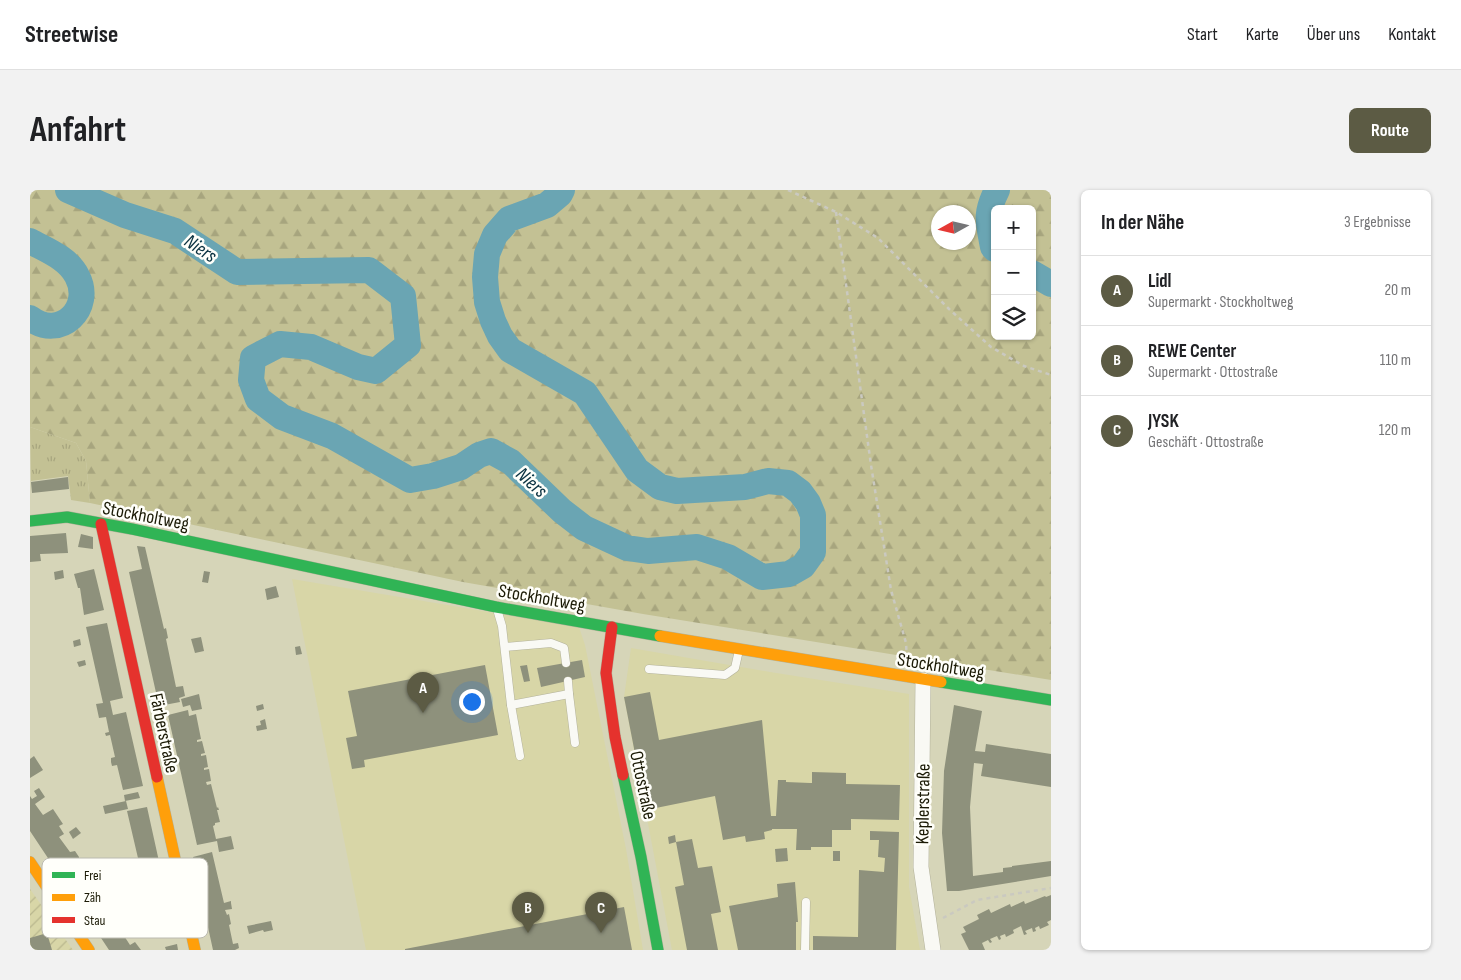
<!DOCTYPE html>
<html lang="de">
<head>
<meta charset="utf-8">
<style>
  :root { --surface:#fff; --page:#f2f2f2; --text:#202124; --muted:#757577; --line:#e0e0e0; --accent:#5c5b44 }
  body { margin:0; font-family:"Sofia Sans Condensed",sans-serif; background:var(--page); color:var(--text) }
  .controls { position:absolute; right:15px; top:15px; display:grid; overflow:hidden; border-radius:8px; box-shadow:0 1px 4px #0004 }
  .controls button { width:45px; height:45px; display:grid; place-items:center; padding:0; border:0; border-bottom:1px solid var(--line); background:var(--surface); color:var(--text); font:25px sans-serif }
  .compass { position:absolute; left:901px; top:15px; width:45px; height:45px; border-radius:50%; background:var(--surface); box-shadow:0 1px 4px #0004; rotate:262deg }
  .you { position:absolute; left:441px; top:511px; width:18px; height:18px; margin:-12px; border:4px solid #fff; border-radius:50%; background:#1a73e8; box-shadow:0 0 0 8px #1a73e833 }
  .badge { display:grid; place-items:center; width:32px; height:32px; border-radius:50%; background:var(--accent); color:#fff; font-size:16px; font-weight:700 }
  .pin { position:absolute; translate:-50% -41px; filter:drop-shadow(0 1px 2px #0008) }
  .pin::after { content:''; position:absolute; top:26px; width:18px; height:15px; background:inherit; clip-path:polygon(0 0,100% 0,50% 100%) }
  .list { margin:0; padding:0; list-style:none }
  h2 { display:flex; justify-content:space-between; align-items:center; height:65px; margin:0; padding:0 20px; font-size:21px }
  h2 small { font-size:16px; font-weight:400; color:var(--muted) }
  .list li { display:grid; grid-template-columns:32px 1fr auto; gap:15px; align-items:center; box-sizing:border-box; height:70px; padding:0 20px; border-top:1px solid var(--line) }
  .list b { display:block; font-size:19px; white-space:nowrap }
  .list p { margin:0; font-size:16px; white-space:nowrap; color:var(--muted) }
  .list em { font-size:16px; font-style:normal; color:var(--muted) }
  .icon { flex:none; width:28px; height:28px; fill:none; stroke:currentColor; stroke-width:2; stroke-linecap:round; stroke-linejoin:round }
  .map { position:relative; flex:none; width:1021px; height:760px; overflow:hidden; border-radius:8px }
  header { display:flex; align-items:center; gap:30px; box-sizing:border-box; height:70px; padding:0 25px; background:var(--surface); border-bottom:1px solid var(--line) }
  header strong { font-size:24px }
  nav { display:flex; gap:28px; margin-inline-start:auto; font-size:18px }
  .intro { display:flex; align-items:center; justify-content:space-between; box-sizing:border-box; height:120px; padding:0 30px }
  h1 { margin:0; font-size:35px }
  .button { padding:12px 22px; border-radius:8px; background:var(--accent); color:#fff; font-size:18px; font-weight:700 }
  main { display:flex; gap:30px; padding:0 30px }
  aside { flex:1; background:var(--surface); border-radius:8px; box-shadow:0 1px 4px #0004 }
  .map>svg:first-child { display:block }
</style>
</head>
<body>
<header>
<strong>Streetwise</strong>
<nav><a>Start</a><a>Karte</a><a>Über uns</a><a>Kontakt</a></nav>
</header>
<div class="intro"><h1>Anfahrt</h1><a class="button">Route</a></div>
<main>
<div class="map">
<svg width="1021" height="760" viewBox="0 0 1021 760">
  <defs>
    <pattern id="industrial-furrows" width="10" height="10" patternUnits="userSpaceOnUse" patternTransform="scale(1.25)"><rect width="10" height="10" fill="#d8d6a7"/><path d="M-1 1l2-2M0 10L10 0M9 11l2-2" fill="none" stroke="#b9b78e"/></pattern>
    <pattern id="grass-tufts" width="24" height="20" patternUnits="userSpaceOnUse" patternTransform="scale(1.25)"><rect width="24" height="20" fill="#c3c194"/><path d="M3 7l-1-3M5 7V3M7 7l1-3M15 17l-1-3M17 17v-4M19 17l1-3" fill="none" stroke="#a7a57e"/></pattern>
    <pattern id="forest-firs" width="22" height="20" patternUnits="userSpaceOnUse" patternTransform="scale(1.25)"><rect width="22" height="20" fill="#c3c194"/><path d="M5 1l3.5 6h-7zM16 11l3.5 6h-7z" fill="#a7a57e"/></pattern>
  </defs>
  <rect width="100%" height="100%" fill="#d6d5b8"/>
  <!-- built -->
  <g fill="#d8d6a7">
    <polygon points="262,389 549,437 555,455 596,659 613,760 336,760"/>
    <polygon points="601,458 740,482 879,504 879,697 890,760 642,760 594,507"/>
  </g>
  <!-- industrial -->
  <polygon fill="url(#industrial-furrows)" points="0,699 43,760 0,760"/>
  <!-- grass -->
  <polygon fill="url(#grass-tufts)" points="0,237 46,253 56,271 60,313 41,310 38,286 1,291"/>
  <!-- forest -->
  <path fill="url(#forest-firs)" fill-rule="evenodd" d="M0,0H1021V490L613,424L433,392L60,313L56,271L46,253L0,237ZM965,19H1002V146H965ZM908,22H938V52H908Z"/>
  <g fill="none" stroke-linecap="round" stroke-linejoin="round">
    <!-- river -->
    <g stroke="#6aa5b3" stroke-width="26">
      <polyline points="38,0 95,25 145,41 207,82 339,80 373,106 378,155 346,181 328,177 281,157 250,154 223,168 221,190 228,209 252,227 302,246 380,290 403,286 431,277 449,265 461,261 481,272 532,321 554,338 597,358 618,361 667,357 698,367 732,387 759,384 773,376 783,362 783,325 778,313 770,302 758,293 738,291 715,297 647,301 630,297 607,280 555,203 480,160 470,146 463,131 457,112 455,87 457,64 465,45 479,29 517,15 530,4 532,0"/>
      <path d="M0,51C16,60 38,68 47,86C64,118 30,151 0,128"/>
      <path d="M965,59L963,57C958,31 955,24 967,0"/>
      <polyline points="1002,83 1021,94"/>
    </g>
  </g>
  <!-- building -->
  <g fill="#8e917c">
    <polygon points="38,287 39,299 2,303 1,292"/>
    <polygon points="36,343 38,363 10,364 11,371 0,372 0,346"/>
    <polygon points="51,344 63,347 63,359 48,357"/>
    <polygon points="107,356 115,357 134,439 136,438 138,448 136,449 146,497 153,496 155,506 149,508 150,512 129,516 99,382 112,379"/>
    <polygon points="64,379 74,420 54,425 50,398 48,398 44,384"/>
    <polygon points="33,380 34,388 25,390 24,382"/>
    <polygon points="174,381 180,382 178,393 172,392"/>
    <polygon points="246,396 249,407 237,410 235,399"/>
    <polygon points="77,433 93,508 80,511 83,525 96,522 113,596 93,600 87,575 82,576 81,572 81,568 85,567 80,545 76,546 75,543 79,542 76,527 69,528 66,514 73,513 56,437"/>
    <polygon points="171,447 174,461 165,463 161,449"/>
    <polygon points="50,449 51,455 44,457 43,451"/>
    <polygon points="270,456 272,464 266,465 265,457"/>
    <polygon points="55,470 56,475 49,477 47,472"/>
    <polygon points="552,470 555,487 511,497 507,478"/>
    <polygon points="455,475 468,545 334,570 335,577 322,579 316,548 327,546 318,501"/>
    <polygon points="497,475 500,491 494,492 490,476"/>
    <polygon points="620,502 629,550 732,530 741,626 746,626 748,590 756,590 756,592 780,593 782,593 782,582 816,583 816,594 870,595 869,630 821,629 821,640 802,640 802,657 781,657 781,660 766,660 767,639 742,639 742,640 734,642 735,649 716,652 715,646 693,650 685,606 616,620 594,507"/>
    <polygon points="169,504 172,519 162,521 160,515 153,517 151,509"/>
    <polygon points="233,514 234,519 227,521 226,516"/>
    <polygon points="924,515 952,521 945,561 955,562 956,554 1021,564 1021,597 951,586 953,574 944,573 940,617 943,686 973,682 973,678 982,677 982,676 1021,671 1021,686 929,701 917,701 912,643 914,581"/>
    <polygon points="158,520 159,526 166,524 171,549 167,550 167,552 172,551 175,563 171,564 171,566 176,565 178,577 174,578 174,580 179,579 181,591 176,592 177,595 181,594 187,618 188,617 189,620 187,620 190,632 185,633 185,635 183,636 186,649 201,646 204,659 189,662 187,651 167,655 138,525"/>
    <polygon points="235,529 237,539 227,541 226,536 231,535 230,531"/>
    <polygon points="4,566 13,580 0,588 0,569"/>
    <polygon points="9,598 15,607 5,614 13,625 23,619 33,634 29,636 34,644 29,647 40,662 45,661 49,667 49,669 46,672 56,688 62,686 66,692 66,694 62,697 100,755 105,752 111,760 79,760 0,641 0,606 2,609 7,606 4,601"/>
    <polygon points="108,602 110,608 95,611 94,605"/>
    <polygon points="96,611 98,619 75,624 73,616"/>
    <polygon points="117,617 130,676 118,679 119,682 115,683 114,680 111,681 97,621"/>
    <polygon points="46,637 51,643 43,649 39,642"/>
    <polygon points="840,641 869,642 866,760 783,760 783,746 828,747 829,680 854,682 855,668 848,667 849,650 840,650"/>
    <polygon points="645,645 646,652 662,649 668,678 682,676 691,722 681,724 688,760 657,760 645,697 654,695 646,652 639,654 638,647"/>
    <polygon points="757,658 758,671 746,672 745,659"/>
    <rect x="803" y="661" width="7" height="10"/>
    <polygon points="182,662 194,713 201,711 201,713 202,719 195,720 197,725 199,724 201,734 199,735 203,754 208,753 209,758 205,760 183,760 172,710 163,667"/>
    <polygon points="765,692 768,732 766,732 766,760 708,760 699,716 748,707 747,694"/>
    <polygon points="1021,705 1021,730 1017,732 1019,735 1010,739 1009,736 1005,738 1006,741 1003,742 1002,738 995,741 997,744 994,745 991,736 983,740 984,743 976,747 975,744 970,746 971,749 969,750 967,746 960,749 962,752 960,753 958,750 952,753 955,760 939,760 931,744 936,742 933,737 949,729 947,725 959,719 961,723 980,714 981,717 994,711 995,714 1015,706 1016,707"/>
    <polygon points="594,717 602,760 375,760 375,759"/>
    <polygon points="241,731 243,740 234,742 233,740 219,744 217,736"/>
    <polygon points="17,743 22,760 0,760 0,748"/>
    <polygon points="147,754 148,760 136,760 135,757"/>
  </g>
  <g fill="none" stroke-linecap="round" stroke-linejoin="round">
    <!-- lane casing -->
    <g stroke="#b3b29b" stroke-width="9">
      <g id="lane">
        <polyline points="467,419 472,436 481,515 490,566"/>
        <polyline points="475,457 521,453 534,458 536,473"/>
        <polyline points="619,479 695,485 705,478 709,460"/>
        <polyline points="539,504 545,553"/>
        <polyline points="481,515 539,504 538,491"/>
        <polyline points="775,760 776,712"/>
      </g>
    </g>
    <!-- street casing -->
    <g stroke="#b3b29b" stroke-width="16">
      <polyline id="street" points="893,490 891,677 903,760"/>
    </g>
    <!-- fast casing -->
    <g stroke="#b3b29b" stroke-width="12">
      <g id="fast">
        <polyline points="0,331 37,327 102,339 466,417 630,446"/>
        <polyline points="911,492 1021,510"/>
        <polyline points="593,585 611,667 628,760"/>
      </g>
    </g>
    <!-- slow casing -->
    <g stroke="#b3b29b" stroke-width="12">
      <g id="slow">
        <polyline points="630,446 911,492"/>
        <polyline points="127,587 165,760"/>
        <polyline points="0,672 59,760"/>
      </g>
    </g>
    <!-- jam casing -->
    <g stroke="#b3b29b" stroke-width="12">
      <g id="jam">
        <polyline points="71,334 127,587"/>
        <polyline points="582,437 576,483 585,547 593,585"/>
      </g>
    </g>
    <!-- path -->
    <g stroke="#cac9c0" stroke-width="2.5" stroke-dasharray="4 4" stroke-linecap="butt">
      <polyline points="758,0 806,22 848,48 919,119 961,157 994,176 1021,185"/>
      <polyline points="806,22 841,275 861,400 876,453 877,471"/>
      <polyline points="913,728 947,710 1021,698"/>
    </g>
    <!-- lane -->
    <use href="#lane" stroke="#f9f9f4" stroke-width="8"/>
    <!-- street -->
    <use href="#street" stroke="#f9f9f4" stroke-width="15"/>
    <!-- fast -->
    <use href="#fast" stroke="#30b455" stroke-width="11"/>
    <!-- slow -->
    <use href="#slow" stroke="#ff9f0a" stroke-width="11"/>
    <!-- jam -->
    <use href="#jam" stroke="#e5322d" stroke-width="11"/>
  </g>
  <g text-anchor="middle" stroke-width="5" stroke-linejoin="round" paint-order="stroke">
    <!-- street labels -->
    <g font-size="19" fill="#1b1a05" stroke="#fffffa">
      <text transform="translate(116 325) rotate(11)" y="7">Stockholtweg</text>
      <text transform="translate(512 407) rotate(10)" y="7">Stockholtweg</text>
      <text transform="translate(911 475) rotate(9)" y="7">Stockholtweg</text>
      <text transform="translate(135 543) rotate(78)" y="7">Färberstraße</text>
      <text transform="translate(614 595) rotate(78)" y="7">Ottostraße</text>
      <text transform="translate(892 614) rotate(-89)" y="7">Keplerstraße</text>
    </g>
    <!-- water labels -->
    <g font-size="20" font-style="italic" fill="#0c3342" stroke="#fffffa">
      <text transform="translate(171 58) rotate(34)" y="7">Niers</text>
      <text transform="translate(502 292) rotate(42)" y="7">Niers</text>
    </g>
  </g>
  <!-- legend -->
  <rect x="12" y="668" width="166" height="80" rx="8" fill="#fffffa" stroke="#bbbab0" stroke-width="1"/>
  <rect x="22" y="682" width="23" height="6" fill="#30b455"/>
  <rect x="22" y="704" width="23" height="7" fill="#ff9f0a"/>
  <rect x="22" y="727" width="23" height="6" fill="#e5322d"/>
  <g font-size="14" fill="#1b1a05">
    <text x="54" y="690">Frei</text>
    <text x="54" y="712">Zäh</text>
    <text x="54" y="735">Stau</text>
  </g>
</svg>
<div class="controls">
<button>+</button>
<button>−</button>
<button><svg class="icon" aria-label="layers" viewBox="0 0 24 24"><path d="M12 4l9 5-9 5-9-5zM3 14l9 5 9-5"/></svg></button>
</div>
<svg class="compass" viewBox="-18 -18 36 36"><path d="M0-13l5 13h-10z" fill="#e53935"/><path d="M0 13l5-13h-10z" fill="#757577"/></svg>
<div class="you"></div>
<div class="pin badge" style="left:393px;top:523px">A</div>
<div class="pin badge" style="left:498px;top:743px">B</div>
<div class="pin badge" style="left:571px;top:743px">C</div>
</div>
<aside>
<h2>In der Nähe<small>3 Ergebnisse</small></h2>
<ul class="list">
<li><span class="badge">A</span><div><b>Lidl</b><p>Supermarkt · Stockholtweg</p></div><em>20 m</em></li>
<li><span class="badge">B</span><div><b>REWE Center</b><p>Supermarkt · Ottostraße</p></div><em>110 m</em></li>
<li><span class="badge">C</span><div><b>JYSK</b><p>Geschäft · Ottostraße</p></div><em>120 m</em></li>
</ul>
</aside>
</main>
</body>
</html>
